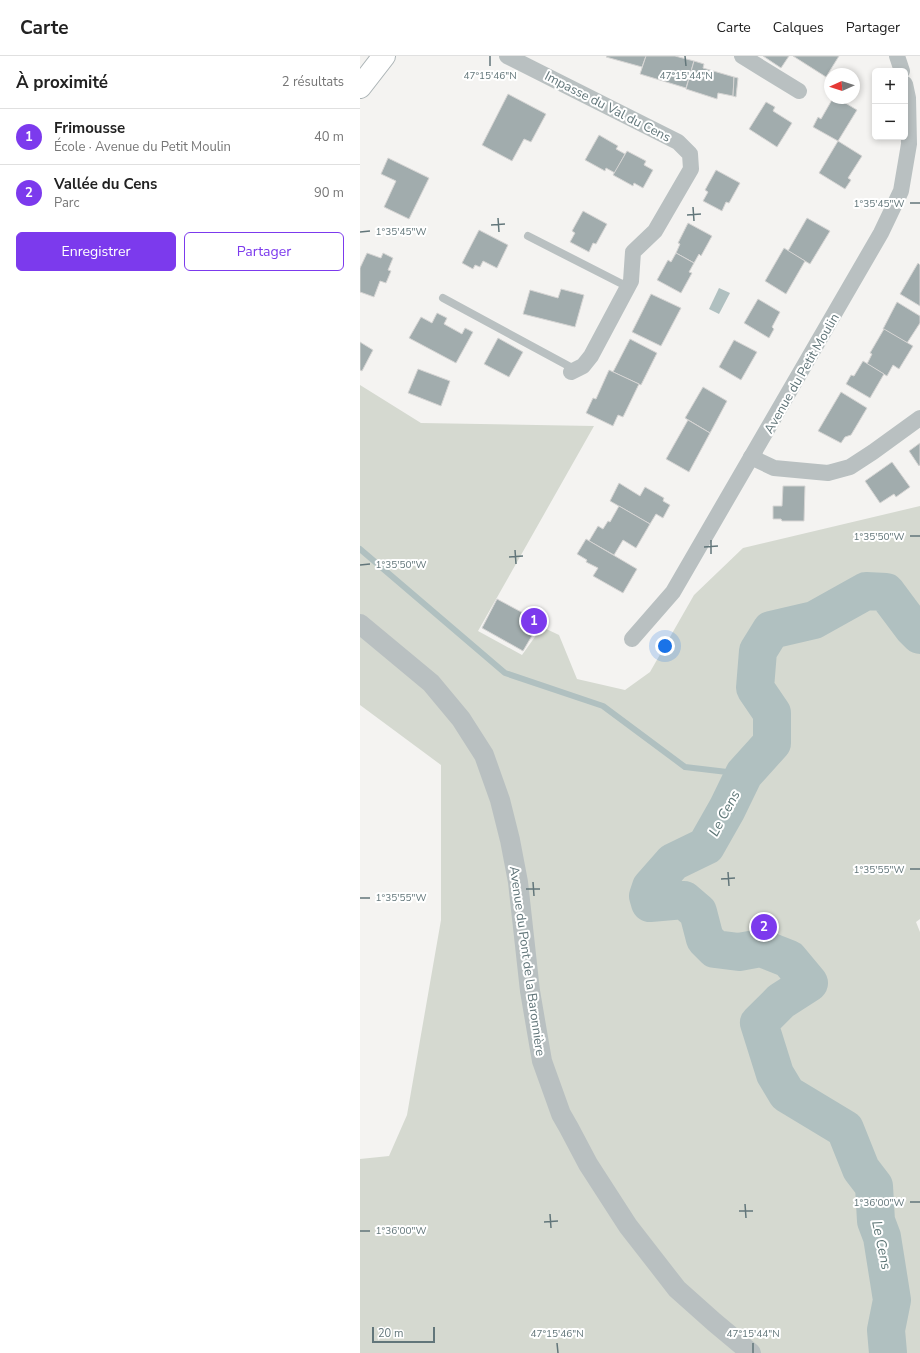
<!DOCTYPE html>
<html lang="fr">
<head>
<meta charset="utf-8">
<style>
  :root { --surface:#fff; --page:#f6f6f6; --text:#222; --muted:#767676; --line:#e0e0e0; --accent:#7c3aed }
  body { margin:0; font-family:"Nunito Sans",sans-serif; background:var(--page); color:var(--text) }
  .controls { position:absolute; right:12px; top:12px; display:grid; overflow:hidden; border-radius:6px; box-shadow:0 2px 6px #0003 }
  .controls button { width:36px; height:36px; display:grid; place-items:center; padding:0; border:0; border-bottom:1px solid var(--line); background:var(--surface); color:var(--text); font:20px sans-serif }
  .compass { position:absolute; left:464px; top:12px; width:36px; height:36px; border-radius:50%; background:var(--surface); box-shadow:0 2px 6px #0003; rotate:267deg }
  .scale { position:absolute; left:12px; bottom:10px; width:63px; box-sizing:border-box; padding-left:4px; border:2px solid #62767a; border-top:0; font-size:11px; line-height:14px; white-space:nowrap; color:#62767a; -webkit-text-stroke:3px #fff; paint-order:stroke }
  .you { position:absolute; left:305px; top:590px; width:14px; height:14px; margin:-10px; border:3px solid #fff; border-radius:50%; background:#1a73e8; box-shadow:0 0 0 6px #1a73e833 }
  .badge { display:grid; place-items:center; width:26px; height:26px; border-radius:50%; background:var(--accent); color:#fff; font-size:13px; font-weight:700 }
  .pin { position:absolute; translate:-50% -50%; border:2px solid #fff; box-shadow:0 1px 4px #0006 }
  .list { margin:0; padding:0; list-style:none }
  h2 { display:flex; justify-content:space-between; align-items:center; height:52px; margin:0; padding:0 16px; font-size:17px }
  h2 small { font-size:13px; font-weight:400; color:var(--muted) }
  .list li { display:grid; grid-template-columns:26px 1fr auto; gap:12px; align-items:center; box-sizing:border-box; height:56px; padding:0 16px; border-top:1px solid var(--line) }
  .list b { display:block; font-size:15px; white-space:nowrap }
  .list p { margin:0; font-size:13px; white-space:nowrap; color:var(--muted) }
  .list em { font-size:13px; font-style:normal; color:var(--muted) }
  .actions { display:flex; gap:8px; padding:12px 16px }
  .actions a { flex:1; padding:9px 0; border:1px solid var(--accent); border-radius:6px; text-align:center; font-size:14px; color:var(--accent) }
  .actions .main { background:var(--accent); color:#fff }
  .map { position:relative; flex:none; width:560px; height:1297px; overflow:hidden }
  header { display:flex; align-items:center; gap:24px; box-sizing:border-box; height:56px; padding:0 20px; background:var(--surface); border-bottom:1px solid var(--line) }
  header strong { font-size:19px }
  nav { display:flex; gap:22px; margin-inline-start:auto; font-size:14px }
  main { display:flex }
  aside { flex:1; background:var(--surface) }
  .map>svg:first-child { display:block }
</style>
</head>
<body>
<header>
<strong>Carte</strong>
<nav><a>Carte</a><a>Calques</a><a>Partager</a></nav>
</header>
<main>
<aside>
<h2>À proximité<small>2 résultats</small></h2>
<ul class="list">
<li><span class="badge">1</span><div><b>Frimousse</b><p>École · Avenue du Petit Moulin</p></div><em>40 m</em></li>
<li><span class="badge">2</span><div><b>Vallée du Cens</b><p>Parc</p></div><em>90 m</em></li>
</ul>
<div class="actions"><a class="main">Enregistrer</a><a>Partager</a></div>
</aside>
<div class="map">
<svg width="560" height="1297" viewBox="0 0 560 1297">
  <rect width="100%" height="100%" fill="#f4f3f1"/>
  <!-- green -->
  <polygon fill="#d5d9d0" points="0,329 61,367 234,370 118,575 162,599 182,571 199,579 217,623 265,634 290,616 334,539 383,492 560,450 560,863 556,866 560,876 560,1297 0,1297 0,1103 29,1100 47,1059 81,864 81,709 0,649"/>
  <!-- water -->
  <polygon fill="#b0c0c0" points="359,232 370,237 359,258 349,253"/>
  <g fill="none" stroke-linecap="round" stroke-linejoin="round">
    <!-- stream -->
    <polyline stroke="#b0c0c0" stroke-width="6" points="0,493 145,617 243,650 325,711 384,718"/>
    <!-- river -->
    <polyline stroke="#b0c0c0" stroke-width="38" points="528,1297 526,1274 532,1244 522,1181 516,1165 514,1130 501,1113 485,1073 427,1038 415,1018 399,967 421,945 449,927 429,903 401,892 379,896 355,893 345,883 338,856 324,844 290,847 288,840 291,831 313,806 346,790 367,753 384,718 412,687 412,657 395,632 398,595 411,574 454,564 506,535 526,536 553,572 560,579"/>
  </g>
  <!-- building -->
  <g fill="#a1acad" stroke="#d6d5d4">
    <polygon points="247,0 286,0 282,11 246,1"/>
    <polygon points="286,0 315,0 334,5 326,32 280,18"/>
    <polygon points="403,0 429,0 421,12"/>
    <polygon points="433,0 479,0 466,21"/>
    <polygon points="334,5 344,8 343,12 374,21 373,40 358,37 357,43 326,33"/>
    <polygon points="374,21 378,22 376,41 373,40"/>
    <polygon points="148,38 186,58 171,86 164,83 152,105 122,89"/>
    <polygon points="473,42 477,42 497,54 478,85 453,71 458,61 461,63"/>
    <polygon points="406,46 415,51 413,55 432,67 417,91 389,73"/>
    <polygon points="239,79 258,90 256,93 265,98 255,117 246,112 245,115 225,104"/>
    <polygon points="478,85 502,100 488,122 491,124 485,133 459,117"/>
    <polygon points="267,95 286,105 284,109 293,114 283,132 274,127 273,130 253,119"/>
    <polygon points="28,102 69,122 49,163 24,151 36,125 21,118"/>
    <polygon points="356,114 380,127 369,147 366,146 362,155 343,145 348,136 345,134"/>
    <polygon points="223,155 247,168 236,188 233,187 229,196 210,186 215,177 212,175"/>
    <polygon points="447,162 470,175 450,208 428,195"/>
    <polygon points="328,167 352,180 341,200 339,198 334,207 316,197 320,188 318,187"/>
    <polygon points="119,174 148,189 137,212 123,205 120,211 115,209 113,213 102,207"/>
    <polygon points="424,192 445,205 426,238 405,225"/>
    <polygon points="7,197 21,202 23,197 33,202 28,214 31,215 26,227 20,225 14,241 0,236 0,212"/>
    <polygon points="316,197 334,207 329,216 332,217 321,237 297,224 308,204 311,206"/>
    <polygon points="558,207 560,209 560,250 540,238"/>
    <polygon points="201,233 224,239 215,271 163,258 170,234 198,242"/>
    <polygon points="291,238 321,252 301,290 272,276"/>
    <polygon points="398,243 420,256 412,271 414,273 409,282 384,267"/>
    <polygon points="537,246 560,260 560,267 547,287 523,273"/>
    <polygon points="77,257 87,262 84,268 102,278 105,272 113,276 96,307 49,282 61,261 72,267"/>
    <polygon points="524,273 553,290 539,313 533,309 527,320 507,308 512,298 510,297"/>
    <polygon points="138,282 163,296 149,321 124,308"/>
    <polygon points="270,283 297,297 281,329 253,316"/>
    <polygon points="374,284 397,296 381,324 359,311"/>
    <polygon points="0,286 13,294 2,315 0,314"/>
    <polygon points="503,305 524,318 510,342 486,328 491,319 494,320"/>
    <polygon points="58,313 90,325 81,350 48,337"/>
    <polygon points="249,314 279,328 263,361 258,359 253,370 226,357 233,342 236,343"/>
    <polygon points="343,331 367,345 350,377 325,362"/>
    <polygon points="481,336 507,352 491,379 485,381 481,387 458,375"/>
    <polygon points="328,364 350,377 329,416 306,403"/>
    <polygon points="560,387 560,409 559,410 549,395"/>
    <polygon points="532,406 550,431 536,441 534,438 520,447 505,425"/>
    <polygon points="259,427 280,440 285,431 304,442 303,445 310,449 303,462 296,458 290,468 250,445"/>
    <polygon points="423,430 445,430 444,465 422,465 421,463 413,463 413,450 422,450"/>
    <polygon points="259,450 290,468 276,492 263,484 254,499 229,485 238,470 243,473 248,465 250,466"/>
    <polygon points="226,483 277,513 263,537 233,520 238,512 226,506 227,504 217,498"/>
    <polygon points="137,543 180,566 163,595 122,572"/>
  </g>
  <g fill="none" stroke-linecap="round" stroke-linejoin="round">
    <!-- secondary casing -->
    <g stroke="#acb4b6" stroke-width="24">
      <polyline id="secondary" points="0,31 24,0"/>
    </g>
    <!-- service -->
    <g stroke="#b9c0c1" stroke-width="8">
      <polyline points="168,180 268,231"/>
      <polyline points="83,242 216,314"/>
    </g>
    <!-- minor -->
    <g stroke="#b9c0c1" stroke-width="16">
      <polyline points="147,0 318,86 330,98 331,113 295,175 273,196 271,225 231,300 223,310 211,316"/>
      <polyline points="382,0 439,35"/>
      <polyline points="537,0 542,15"/>
      <polyline points="391,401 414,412 468,417 490,411 513,396 560,362"/>
      <polyline points="272,583 313,536 521,177 541,135 549,88 548,42 545,28"/>
    </g>
    <!-- tertiary -->
    <polyline stroke="#b9c0c1" stroke-width="20" points="0,568 71,627 101,663 124,699 140,744 150,784 158,826 170,935 182,1005 201,1058 209,1072 228,1108 268,1170 317,1233 354,1266 391,1297"/>
    <!-- secondary -->
    <use href="#secondary" stroke="#fff" stroke-width="22"/>
  </g>
  <!-- ticks -->
  <path fill="none" stroke="#62767a" stroke-width="1.5" d="M130,0V10M325,0L326,10M550,147H560M333,151L334,165M327,159L341,158M138,162L139,176M131,169L145,168M0,176L10,175M550,480H560M351,484V498M344,491L358,490M155,494L156,508M149,501L163,500M0,509L10,508M550,813H560M368,816L369,830M361,823L375,822M173,826L174,840M166,833H180M0,842H10M550,1146H560M385,1148L386,1162M379,1155H393M190,1158L191,1172M184,1166L198,1165M0,1175H10M197,1287L198,1297M393,1287V1297"/>
  <g text-anchor="middle" stroke-width="4" stroke-linejoin="round" paint-order="stroke">
    <!-- street labels -->
    <g font-size="13" fill="#62767a" stroke="#fff">
      <text transform="translate(248 50) rotate(27)" y="5">Impasse du Val du Cens</text>
      <text transform="translate(441 317) rotate(-60)" y="5">Avenue du Petit Moulin</text>
      <text transform="translate(168 905) rotate(82)" y="5">Avenue du Pont de la Baronnière</text>
    </g>
    <!-- water labels -->
    <g font-size="14" font-style="italic" fill="#5d7676" stroke="#fff">
      <text transform="translate(364 757) rotate(-62)" y="5">Le Cens</text>
      <text transform="translate(522 1189) rotate(78)" y="5">Le Cens</text>
    </g>
  </g>
  <g font-size="10" text-anchor="middle" fill="#62767a" stroke="#fff" stroke-width="4" stroke-linejoin="round" paint-order="stroke">
    <text x="130" y="23">47°15'46"N</text>
    <text x="326" y="23">47°15'44"N</text>
    <text x="519" y="151">1°35'45"W</text>
    <text x="41" y="179">1°35'45"W</text>
    <text x="519" y="484">1°35'50"W</text>
    <text x="41" y="512">1°35'50"W</text>
    <text x="519" y="817">1°35'55"W</text>
    <text x="41" y="845">1°35'55"W</text>
    <text x="519" y="1150">1°36'00"W</text>
    <text x="41" y="1178">1°36'00"W</text>
    <text x="197" y="1281">47°15'46"N</text>
    <text x="393" y="1281">47°15'44"N</text>
  </g>
</svg>
<div class="controls">
<button>+</button>
<button>−</button>
</div>
<svg class="compass" viewBox="-18 -18 36 36"><path d="M0-13l5 13h-10z" fill="#e53935"/><path d="M0 13l5-13h-10z" fill="#767676"/></svg>
<div class="scale">20 m</div>
<div class="you"></div>
<div class="pin badge" style="left:174px;top:565px">1</div>
<div class="pin badge" style="left:404px;top:871px">2</div>
</div>
</main>
</body>
</html>
